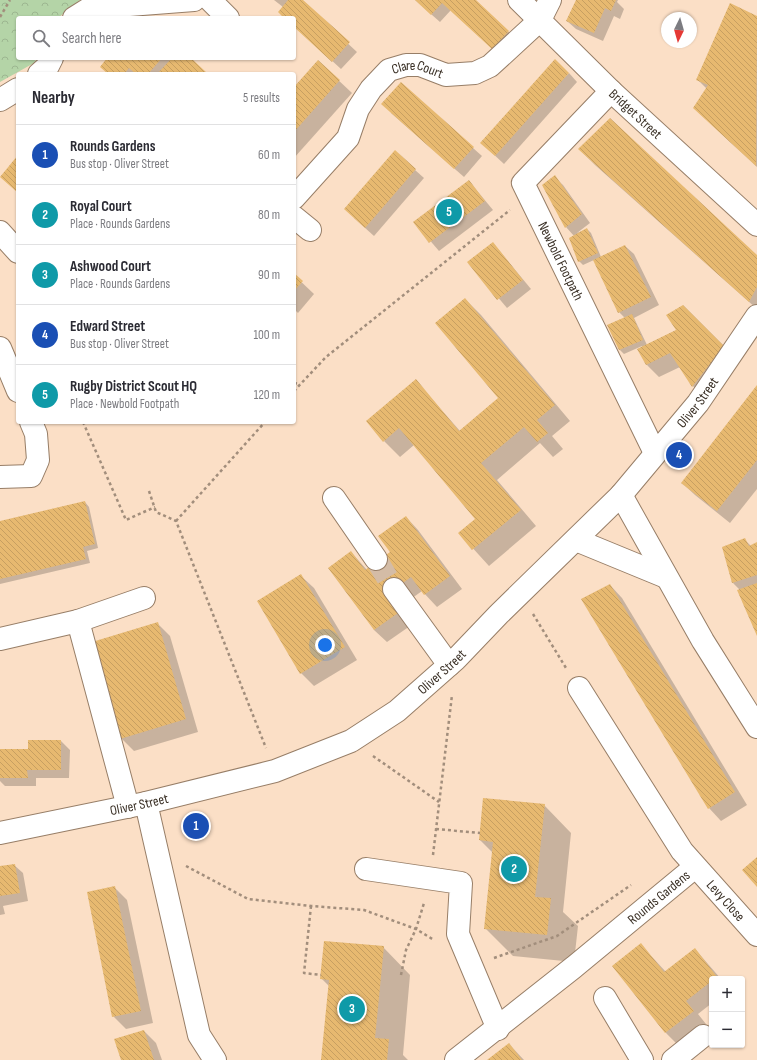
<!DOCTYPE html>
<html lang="en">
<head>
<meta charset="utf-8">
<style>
  :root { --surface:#fff; --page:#f7f7f7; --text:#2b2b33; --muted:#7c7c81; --line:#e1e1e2; --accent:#3b8178 }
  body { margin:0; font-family:"Sofia Sans Condensed",sans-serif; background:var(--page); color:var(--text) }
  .controls { position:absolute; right:12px; bottom:12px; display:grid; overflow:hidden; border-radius:4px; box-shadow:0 1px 3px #0004 }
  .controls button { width:36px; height:36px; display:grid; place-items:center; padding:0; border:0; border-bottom:1px solid var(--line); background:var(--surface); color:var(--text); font:20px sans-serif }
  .compass { position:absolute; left:661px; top:12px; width:36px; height:36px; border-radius:50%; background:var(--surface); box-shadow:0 1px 3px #0004; rotate:185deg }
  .you { position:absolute; left:325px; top:645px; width:14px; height:14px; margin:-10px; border:3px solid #fff; border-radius:50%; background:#1a73e8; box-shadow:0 0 0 6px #1a73e833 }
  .badge { display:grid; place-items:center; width:26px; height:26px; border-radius:50%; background:var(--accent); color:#fff; font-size:13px; font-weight:700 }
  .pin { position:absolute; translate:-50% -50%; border:2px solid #fff; box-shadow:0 1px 4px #0006 }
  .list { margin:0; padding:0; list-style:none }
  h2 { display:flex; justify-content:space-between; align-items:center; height:52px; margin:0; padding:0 16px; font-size:17px }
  h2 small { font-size:13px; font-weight:400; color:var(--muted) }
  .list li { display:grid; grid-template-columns:26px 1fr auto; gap:12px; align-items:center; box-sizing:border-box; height:60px; padding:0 16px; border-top:1px solid var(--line) }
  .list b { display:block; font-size:15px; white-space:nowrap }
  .list p { margin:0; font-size:13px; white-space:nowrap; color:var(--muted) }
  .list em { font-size:13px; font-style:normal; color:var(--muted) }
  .icon { flex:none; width:22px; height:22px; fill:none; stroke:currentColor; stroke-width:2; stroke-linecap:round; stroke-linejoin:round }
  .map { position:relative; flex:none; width:757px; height:1060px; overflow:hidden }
  .search { position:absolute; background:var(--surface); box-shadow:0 1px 3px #0004; left:16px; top:16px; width:280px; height:44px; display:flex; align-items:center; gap:10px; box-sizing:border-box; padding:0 14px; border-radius:4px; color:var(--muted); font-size:15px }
  .panel { position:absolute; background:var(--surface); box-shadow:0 1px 3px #0004; left:16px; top:72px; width:280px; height:352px; border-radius:4px }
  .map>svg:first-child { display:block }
</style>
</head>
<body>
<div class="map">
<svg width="757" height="1060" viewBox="0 0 757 1060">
  <defs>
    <pattern id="park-crowns" width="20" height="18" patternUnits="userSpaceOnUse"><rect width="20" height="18" fill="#b4d4a7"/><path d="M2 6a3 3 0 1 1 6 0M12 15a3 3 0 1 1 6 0" fill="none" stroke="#9cb690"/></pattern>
    <pattern id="building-back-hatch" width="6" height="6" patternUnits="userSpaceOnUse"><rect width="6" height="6" fill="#e7b970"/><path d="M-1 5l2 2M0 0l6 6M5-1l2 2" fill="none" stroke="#c79f61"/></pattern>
  </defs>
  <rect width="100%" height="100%" fill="#fbdfc6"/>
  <!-- park -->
  <polygon fill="url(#park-crowns)" points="0,0 80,0 58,18 18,18 18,58 37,58 34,63 0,82"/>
  <!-- shadow -->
  <g fill="#0003">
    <polygon points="274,0 301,0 357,52 341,69 294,26 294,18 285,18 283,7"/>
    <polygon points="415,0 474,0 517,40 501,57 451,10 440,22"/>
    <polygon points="577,0 618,0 617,2 624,9 620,19 614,16 603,41 576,29 567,21"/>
    <polygon points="730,4 757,17 757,167 694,108 707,89 698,80"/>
    <polygon points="108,58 170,58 172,60 174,58 190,58 207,74 108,74"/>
    <polygon points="318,61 352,93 294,158 294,88"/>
    <polygon points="569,73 577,82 504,164 490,151"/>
    <polygon points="401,84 482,156 464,177 391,113"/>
    <polygon points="579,149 757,256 757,309 595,165"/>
    <polygon points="395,152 424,178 374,236 354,218"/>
    <polygon points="554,177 563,185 590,223 577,233 587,229 591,233 601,257 625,246 634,254 659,305 634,318 647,345 677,330 736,359 705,399 693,386 680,367 659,377 647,365 638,349 642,347 642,346 624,354 619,349 625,318 619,312 594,260 583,265 579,261 574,236 566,227 543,186"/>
    <polygon points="469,181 493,210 439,251 415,223"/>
    <polygon points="493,243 531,289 507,308 469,263"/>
    <polygon points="294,275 314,294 298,313 294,309"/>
    <polygon points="465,299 481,315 570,421 552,436 563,449 553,457 540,443 497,480 536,526 489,566 459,533 476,519 414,445 400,457 384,441 416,381 460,431 500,398"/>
    <polygon points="757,387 757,489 730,523 695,495 682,483"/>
    <polygon points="85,502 89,507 98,548 87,551 90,563 0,584 0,522"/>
    <polygon points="406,517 418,530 462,589 437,607 422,591 397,609 410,626 387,642 374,630 351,552 367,570 391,552"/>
    <polygon points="744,539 751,546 757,543 757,633 740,590 733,583 723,548"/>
    <polygon points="301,576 314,588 357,660 314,686 301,673"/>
    <polygon points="610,585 622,598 747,805 721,821 709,808 582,599"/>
    <polygon points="157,623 170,636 198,732 134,751 121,738"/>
    <polygon points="29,741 61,741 70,750 69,778 36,778 36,786 5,786 0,781 0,750 29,750"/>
    <polygon points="544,805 571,833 563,912 578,926 574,962 513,956 485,928 493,853 480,840"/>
    <polygon points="14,865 23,873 28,901 3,906 5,914 0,915 0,867"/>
    <polygon points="115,888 127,900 153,1023 126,1029 113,1016"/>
    <polygon points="641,945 666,972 695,949 721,979 712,979 712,1003 698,1014 706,1024 678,1045 666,1033 614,966"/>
    <polygon points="383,947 410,975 403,1055 408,1060 322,1060 330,987 321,978"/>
    <polygon points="144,1031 156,1043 162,1060 122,1060"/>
    <polygon points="509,1044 524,1060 489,1060"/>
  </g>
  <!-- building -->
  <g fill="url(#building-back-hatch)">
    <polygon points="288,0 303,0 350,42 332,62 294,27 294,18 284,18 278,12"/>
    <polygon points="415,0 476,0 509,31 492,49 442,3 431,15"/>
    <polygon points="576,0 616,0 611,11 605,8 594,33 566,21"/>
    <polygon points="730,3 757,16 756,166 693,108 708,85 696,80"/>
    <polygon points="107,58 162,58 148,74 136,74 129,68 124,74 108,74 100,67"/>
    <polygon points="172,58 191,58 208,74 160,74 158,73"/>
    <polygon points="555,59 569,73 495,156 480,143"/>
    <polygon points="318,60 340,80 294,132 294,87"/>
    <polygon points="401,82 474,147 454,169 381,104"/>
    <polygon points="610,118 757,255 757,287 749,302 578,149"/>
    <polygon points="395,150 416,169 365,228 344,209"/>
    <polygon points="18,155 18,193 0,177"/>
    <polygon points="555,175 582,214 565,228 542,185"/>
    <polygon points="469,180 485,201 429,243 413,222"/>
    <polygon points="587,228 598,253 578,262 569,238"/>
    <polygon points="493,242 523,280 497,300 467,262"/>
    <polygon points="625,245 651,297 618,313 593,260"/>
    <polygon points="294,273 303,281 294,291"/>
    <polygon points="465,298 555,405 537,420 548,433 537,442 524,427 481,463 521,510 472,550 458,533 475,519 399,428 383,442 366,421 416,379 459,431 498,398 435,323"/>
    <polygon points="683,305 724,346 692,387 670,353 646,365 637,349 676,330 666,315"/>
    <polygon points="632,314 643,340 619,350 607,325"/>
    <polygon points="757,385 757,460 717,511 681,483"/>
    <polygon points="85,501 95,544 83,547 86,559 0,579 0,521"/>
    <polygon points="406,516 450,576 424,595 411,577 385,596 398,613 374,630 328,568 351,551 365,570 390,552 378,536"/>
    <polygon points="745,538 749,546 757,542 757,575 732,583 722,547"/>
    <polygon points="301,574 345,647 300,674 257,601"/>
    <polygon points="757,583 757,636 737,590"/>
    <polygon points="610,584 735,792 708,809 581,599"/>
    <polygon points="158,622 186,719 120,739 92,642"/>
    <polygon points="28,740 61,740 61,770 27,770 28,778 0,778 0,749 28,749"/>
    <polygon points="483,798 545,804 535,897 551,898 547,935 484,929 493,842 479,840"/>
    <polygon points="757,857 757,887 742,870"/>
    <polygon points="15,864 20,893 0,896 0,866"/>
    <polygon points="115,886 141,1011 112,1017 87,892"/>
    <polygon points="324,941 384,946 375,1038 389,1039 387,1060 321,1060 329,980 320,979"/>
    <polygon points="641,943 664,972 695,948 717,977 686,1001 694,1011 665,1033 612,966"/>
    <polygon points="144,1030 154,1060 121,1060 114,1039"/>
    <polygon points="509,1043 522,1060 487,1060"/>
  </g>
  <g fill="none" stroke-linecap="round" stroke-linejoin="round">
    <!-- minor-tunnel -->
    <polyline stroke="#d4bca6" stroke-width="22" stroke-dasharray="22 11" stroke-linecap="butt" points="376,559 394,589"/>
    <!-- minor casing -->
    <g stroke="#977e67" stroke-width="24">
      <g id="minor">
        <polyline points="210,0 228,18"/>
        <path id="s1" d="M519,0L611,91L757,225"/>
        <polyline points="74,18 90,8 194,0"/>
        <polyline points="39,74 48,66 52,58"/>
        <path id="s2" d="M611,91L523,183L655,453"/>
        <polyline points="0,100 18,89"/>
        <path id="s3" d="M294,198L348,138L358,109L371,89L389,70L406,65H420L446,75L475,73L490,66L540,20L550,0"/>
        <polyline points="294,217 310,230"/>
        <polyline points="0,232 18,252"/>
        <polyline points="0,348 18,391"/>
        <polyline points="0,477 31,476 38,460 36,434 31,422"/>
        <polyline points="621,495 703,641 757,727"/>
        <polyline points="334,498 376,559"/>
        <polyline points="576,540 666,577"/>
        <polyline points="394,589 449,665"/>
        <polyline points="78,621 144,598"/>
        <polyline points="0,639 78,621 128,807"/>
        <path id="s4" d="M579,688L682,851L757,935"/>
        <polyline points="146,803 199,1035 215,1060"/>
        <path id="s5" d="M0,833L146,803L275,771L351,741L397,711L456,659L499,614L621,495L698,403L757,316"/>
        <polyline points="366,869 461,883 458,934 498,1029"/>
        <polyline points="605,998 642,1060"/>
        <path id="s6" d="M456,1060L574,967L695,867"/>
        <polyline points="673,1060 703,1036"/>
      </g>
    </g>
    <!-- path -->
    <g stroke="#a28e7c" stroke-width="2.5" stroke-dasharray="3 3" stroke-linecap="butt">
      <polyline points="0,17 10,0"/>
      <polyline points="294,383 300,384"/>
      <polyline points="294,391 326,357 510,210"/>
      <polyline points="83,422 126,520 155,507"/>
      <polyline points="149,491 156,512 176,521 266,748"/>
      <polyline points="176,521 265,422"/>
      <polyline points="533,614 566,668"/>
      <polyline points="373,756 439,802"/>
      <polyline points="436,829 480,833"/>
      <polyline points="433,855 452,695"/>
      <polyline points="186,866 248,899 311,906 364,910 416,929 434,940"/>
      <polyline points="311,906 304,973 321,975"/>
      <polyline points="494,958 557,936 631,885"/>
      <polyline points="401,975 406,950 416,929 424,903"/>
    </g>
    <!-- minor -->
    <use href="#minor" stroke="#fff" stroke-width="22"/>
  </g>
  <g text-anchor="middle" stroke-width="4" stroke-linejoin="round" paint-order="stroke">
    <!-- street labels -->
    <g font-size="14" fill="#3a3026" stroke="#fbdfc6">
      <text dy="5" stroke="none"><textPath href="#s3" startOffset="191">Clare Court</textPath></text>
      <text dy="5" stroke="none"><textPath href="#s1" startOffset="163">Bridget Street</textPath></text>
      <text dy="5" stroke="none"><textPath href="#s2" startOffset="214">Newbold Footpath</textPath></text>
      <text dy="5" stroke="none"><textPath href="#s5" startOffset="850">Oliver Street</textPath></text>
      <text dy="5" stroke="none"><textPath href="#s5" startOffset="478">Oliver Street</textPath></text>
      <text dy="5" stroke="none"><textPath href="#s5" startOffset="142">Oliver Street</textPath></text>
      <text dy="5" stroke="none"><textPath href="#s6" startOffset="260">Rounds Gardens</textPath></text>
      <text dy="5" stroke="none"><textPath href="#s4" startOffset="259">Levy Close</textPath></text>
    </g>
  </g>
</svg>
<div class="controls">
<button>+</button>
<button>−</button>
</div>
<svg class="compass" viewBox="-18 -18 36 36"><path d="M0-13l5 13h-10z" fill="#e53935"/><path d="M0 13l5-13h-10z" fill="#7c7c81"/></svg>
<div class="you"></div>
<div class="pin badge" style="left:196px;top:826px;background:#1a4fb4">1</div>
<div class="pin badge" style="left:514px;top:869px;background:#0f9aa8">2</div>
<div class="pin badge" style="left:352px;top:1009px;background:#0f9aa8">3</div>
<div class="pin badge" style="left:679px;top:455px;background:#1a4fb4">4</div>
<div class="pin badge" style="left:449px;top:212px;background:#0f9aa8">5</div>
<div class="search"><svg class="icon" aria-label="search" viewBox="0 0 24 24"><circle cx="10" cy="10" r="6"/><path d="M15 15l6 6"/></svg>Search here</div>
<section class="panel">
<h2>Nearby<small>5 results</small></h2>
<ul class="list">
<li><span class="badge" style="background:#1a4fb4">1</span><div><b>Rounds Gardens</b><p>Bus stop · Oliver Street</p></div><em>60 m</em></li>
<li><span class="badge" style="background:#0f9aa8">2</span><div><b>Royal Court</b><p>Place · Rounds Gardens</p></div><em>80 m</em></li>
<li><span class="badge" style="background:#0f9aa8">3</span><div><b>Ashwood Court</b><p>Place · Rounds Gardens</p></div><em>90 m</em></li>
<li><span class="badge" style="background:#1a4fb4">4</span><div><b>Edward Street</b><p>Bus stop · Oliver Street</p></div><em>100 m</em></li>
<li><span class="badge" style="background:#0f9aa8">5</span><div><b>Rugby District Scout HQ</b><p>Place · Newbold Footpath</p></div><em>120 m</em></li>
</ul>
</section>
</div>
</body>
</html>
